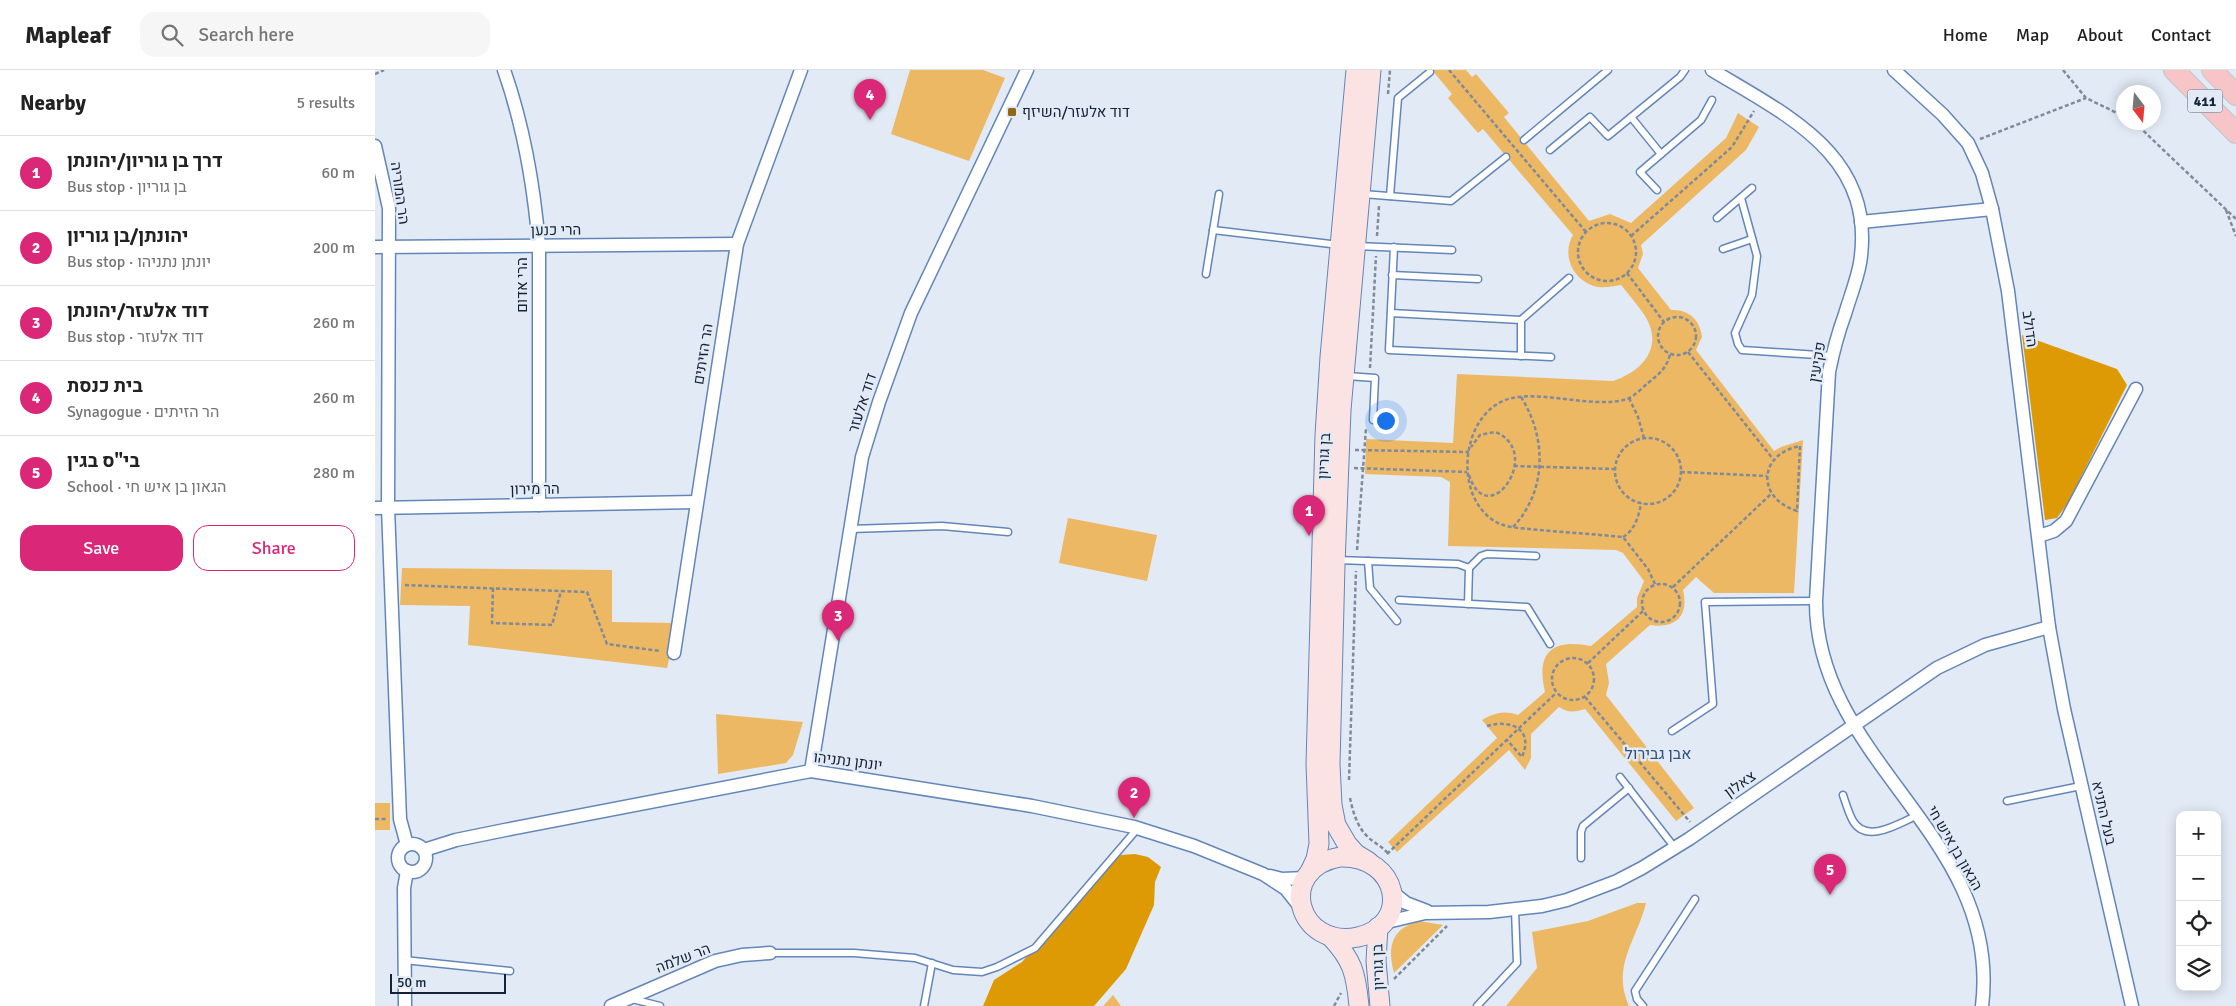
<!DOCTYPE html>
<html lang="en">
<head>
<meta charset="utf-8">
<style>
  :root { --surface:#fff; --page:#f6f6f6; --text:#222; --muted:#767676; --line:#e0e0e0; --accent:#db2777 }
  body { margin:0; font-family:Signika,Heebo,sans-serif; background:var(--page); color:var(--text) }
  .controls { position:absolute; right:15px; bottom:15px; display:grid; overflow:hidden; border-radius:10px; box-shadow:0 2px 12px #0003 }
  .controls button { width:45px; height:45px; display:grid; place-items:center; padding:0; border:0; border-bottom:1px solid var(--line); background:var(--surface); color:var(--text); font:25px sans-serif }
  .compass { position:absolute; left:1741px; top:15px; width:45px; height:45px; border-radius:50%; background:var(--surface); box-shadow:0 2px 12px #0003; rotate:164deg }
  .scale { position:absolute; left:15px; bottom:12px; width:116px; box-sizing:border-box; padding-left:5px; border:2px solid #152338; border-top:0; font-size:14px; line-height:18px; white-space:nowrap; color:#152338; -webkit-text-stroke:4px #e2eaf5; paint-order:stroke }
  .you { position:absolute; left:1010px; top:350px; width:18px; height:18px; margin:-12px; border:4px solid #fff; border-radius:50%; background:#1a73e8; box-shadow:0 0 0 8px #1a73e833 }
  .badge { display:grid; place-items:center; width:32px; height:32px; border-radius:50%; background:var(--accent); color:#fff; font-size:16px; font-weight:700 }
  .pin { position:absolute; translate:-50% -41px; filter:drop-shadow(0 1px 2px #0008) }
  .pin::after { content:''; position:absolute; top:26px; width:18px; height:15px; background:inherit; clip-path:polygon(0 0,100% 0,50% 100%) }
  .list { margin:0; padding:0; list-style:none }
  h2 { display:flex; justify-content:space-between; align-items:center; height:65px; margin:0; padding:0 20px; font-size:21px }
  h2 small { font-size:16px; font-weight:400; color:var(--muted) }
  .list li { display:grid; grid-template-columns:32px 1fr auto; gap:15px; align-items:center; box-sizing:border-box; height:75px; padding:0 20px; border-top:1px solid var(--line) }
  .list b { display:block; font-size:19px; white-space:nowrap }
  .list p { margin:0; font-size:16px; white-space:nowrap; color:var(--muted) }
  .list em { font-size:16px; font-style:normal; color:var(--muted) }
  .actions { display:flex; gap:10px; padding:15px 20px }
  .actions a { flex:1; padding:11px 0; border:1px solid var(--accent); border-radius:15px; text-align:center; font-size:18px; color:var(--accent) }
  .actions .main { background:var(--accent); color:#fff }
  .icon { flex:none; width:28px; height:28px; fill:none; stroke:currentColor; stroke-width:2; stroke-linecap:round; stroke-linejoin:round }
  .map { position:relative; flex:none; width:1861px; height:936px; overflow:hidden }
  header { display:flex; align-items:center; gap:30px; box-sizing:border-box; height:70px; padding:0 25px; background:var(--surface); border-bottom:1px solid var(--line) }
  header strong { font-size:24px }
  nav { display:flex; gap:28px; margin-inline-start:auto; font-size:18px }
  .search { width:350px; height:45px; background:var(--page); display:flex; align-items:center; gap:12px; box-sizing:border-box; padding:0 18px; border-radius:15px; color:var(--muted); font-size:19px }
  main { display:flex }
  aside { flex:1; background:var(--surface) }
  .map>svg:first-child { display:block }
</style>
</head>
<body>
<header>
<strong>Mapleaf</strong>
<div class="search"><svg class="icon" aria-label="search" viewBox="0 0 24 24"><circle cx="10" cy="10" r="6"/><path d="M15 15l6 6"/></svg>Search here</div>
<nav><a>Home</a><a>Map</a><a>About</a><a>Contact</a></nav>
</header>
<main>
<aside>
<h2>Nearby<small>5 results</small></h2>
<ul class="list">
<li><span class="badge">1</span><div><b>דרך בן גוריון/יהונתן</b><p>Bus stop · בן גוריון</p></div><em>60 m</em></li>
<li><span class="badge">2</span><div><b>יהונתן/בן גוריון</b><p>Bus stop · יונתן נתניהו</p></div><em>200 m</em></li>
<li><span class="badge">3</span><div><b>דוד אלעזר/יהונתן</b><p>Bus stop · דוד אלעזר</p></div><em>260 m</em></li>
<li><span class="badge">4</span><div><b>בית כנסת</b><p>Synagogue · הר הזיתים</p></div><em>260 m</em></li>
<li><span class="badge">5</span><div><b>בי&quot;ס בגין</b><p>School · הגאון בן איש חי</p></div><em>280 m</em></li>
</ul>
<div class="actions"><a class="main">Save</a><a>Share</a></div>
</aside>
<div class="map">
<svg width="1861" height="936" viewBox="0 0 1861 936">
  <rect width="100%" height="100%" fill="#e2eaf5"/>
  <!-- green -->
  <g fill="#edb864">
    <polygon points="535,0 608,0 630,8 594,91 516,64"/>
    <path d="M1057,0H1091L1097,7L1101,4L1134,43L1129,47L1214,151L1235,144L1256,153L1351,68L1363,43L1384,57L1371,80L1266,175L1268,184L1263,198L1296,240C1314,239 1325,250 1327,267L1321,280L1399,381L1406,377L1428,370L1419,523H1339L1321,507L1308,520C1314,546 1301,559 1275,555L1231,594L1234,613L1231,625L1319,738L1301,751L1210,639C1200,642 1193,643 1184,637L1156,664V688L1150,700L1134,680L1022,782L1013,772L1122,668L1107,650C1120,643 1128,640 1143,645L1170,622C1161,583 1176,568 1216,576L1262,537V528L1269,511L1248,483L1241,480L1073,476L1075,412L1066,407L990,404L991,369L1078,373L1082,304L1238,311C1268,301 1289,277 1270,246C1263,235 1254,225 1246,215C1238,216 1231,218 1223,217C1198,212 1186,185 1198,165L1108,59L1103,63L1073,28L1077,24Z"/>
    <polygon points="693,448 782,465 772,511 684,493"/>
    <polygon points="27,498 237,500 237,552 302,553 292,598 93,575 95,536 25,535"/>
    <polygon points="341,644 428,652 418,685 411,693 343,704"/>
    <rect x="0" y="733" width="15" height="27"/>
    <path d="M1262,833H1271C1262,870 1236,896 1254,936H1131L1162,898L1157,862L1213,851Z"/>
    <path d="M1044,851L1068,855L1019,903C1012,877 1016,859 1044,851Z"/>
    <polygon points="738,925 746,936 728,936"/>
  </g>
  <!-- forest -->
  <g fill="#de9a04">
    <polygon points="1647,265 1742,299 1752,315 1693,433 1682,448 1670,450"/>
    <polygon points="760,784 773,787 786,797 780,812 779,835 751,899 719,936 608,936 619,910 647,892 739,790 746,785"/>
  </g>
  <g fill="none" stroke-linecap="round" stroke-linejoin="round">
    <!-- lane casing -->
    <g stroke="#6386b9" stroke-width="9">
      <g id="lane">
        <polyline points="1256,47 1286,84"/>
        <polyline points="1149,70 1233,0"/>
        <polyline points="1175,80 1215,47 1233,66 1305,7 1310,0"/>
        <polyline points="1282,120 1265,102 1326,50 1337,30"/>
        <polyline points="988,124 1076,131 1131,87"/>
        <polyline points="1015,126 1023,28 1055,2"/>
        <polyline points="1366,128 1382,186 1377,225 1360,263 1363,274 1367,280 1458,286"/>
        <polyline points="1342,148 1377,118"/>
        <polyline points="838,160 964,175"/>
        <polyline points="981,176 1077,180"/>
        <polyline points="1019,177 1014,280 1176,287"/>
        <polyline points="1348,179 1377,169"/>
        <polyline points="831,204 844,124"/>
        <polyline points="1017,205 1103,209"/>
        <polyline points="1016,243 1146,250"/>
        <polyline points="1146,286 1146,250 1194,208"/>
        <polyline points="972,306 1000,308 998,350"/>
        <polyline points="475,459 567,456 633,462"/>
        <polyline points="961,490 1083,494 1094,498"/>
        <polyline points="993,491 995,518 1022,551"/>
        <polyline points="1024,530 1152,537 1175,574"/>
        <polyline points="1093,534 1094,498 1106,486 1112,484 1161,486"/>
        <polyline points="1297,661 1338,634 1330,532 1441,531"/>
        <polyline points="1245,707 1300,778"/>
        <path d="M1468,725C1471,734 1474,744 1478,751C1492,775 1526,752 1543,745"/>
        <polyline points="1632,731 1706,716"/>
        <polyline points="1206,788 1206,762 1208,756 1254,718"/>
        <polyline points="395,883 479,883 540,888 578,900 607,902 622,897 660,878 763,758"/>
        <polyline points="29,890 135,901"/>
        <polyline points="257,929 285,936"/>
        <polyline points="549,936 557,893"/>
        <polyline points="1102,936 1142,893 1140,840"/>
        <polyline points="1268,936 1262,929 1260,921 1320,829"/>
      </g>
    </g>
    <!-- street casing -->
    <g stroke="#6386b9" stroke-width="15">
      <g id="street">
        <path d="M129,0C149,57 159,116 164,176V435"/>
        <path d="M1337,0C1413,46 1502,86 1485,193C1482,210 1475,227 1470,244C1463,263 1458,282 1454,302L1441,531C1440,691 1628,767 1607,936"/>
        <polyline points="1519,0 1568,45 1593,73 1607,103 1617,139 1633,221 1674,557 1689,639 1757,936"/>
        <polyline points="0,76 14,138 13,438 25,749 32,775"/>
        <polyline points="1486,152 1617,139"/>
        <polyline points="0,177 362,174"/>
        <polyline points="0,438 321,432"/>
        <polyline points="1664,466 1679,461 1691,451 1761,319"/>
        <polyline points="299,583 362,174 426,0"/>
        <polyline points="436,701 487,387 504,332 536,243 652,0"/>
        <circle cx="37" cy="788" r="14"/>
        <polyline points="49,780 81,770 130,760 436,701 657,736 759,757 819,776 888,804 911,819 926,838"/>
        <polyline points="895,806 907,809 931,808"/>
        <polyline points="1017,822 1031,833 1052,841"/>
        <polyline points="1008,853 1050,843 1114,842 1167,836 1192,830 1242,811 1267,798 1314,769 1562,598 1610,575 1674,557"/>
        <polyline points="30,936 29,818 32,801"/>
        <polyline points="236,936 340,891 367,885 395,883"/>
      </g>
    </g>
    <!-- secondary casing -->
    <g stroke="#6386b9" stroke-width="21">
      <g id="secondary">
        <path d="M965,787C1024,785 1038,855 983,867C923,880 899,799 965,787Z"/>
        <polyline points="994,792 981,784 972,774 961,755 957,735 955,694 960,495 966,340 996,0"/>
        <polyline points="935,802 941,789 944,774 941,694 950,365 955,287 981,0"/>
        <polyline points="1003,857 1001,891 1005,936"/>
        <path d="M955,866C978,890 981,904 984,936"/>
      </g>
    </g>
    <!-- primary casing -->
    <g stroke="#c2c6cb" stroke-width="22">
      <g id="primary">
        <polyline points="1799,0 1861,63"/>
        <polyline points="1837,0 1861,25"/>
      </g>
    </g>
    <!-- path -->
    <g stroke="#7f8a9a" stroke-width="2.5" stroke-dasharray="4 2.5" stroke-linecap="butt">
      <polyline points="1074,0 1211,162"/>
      <polyline points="1688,0 1711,28 1748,46"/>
      <polyline points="0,4 9,0"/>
      <polyline points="1013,24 1015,0"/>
      <polyline points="1759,52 1861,149"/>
      <polyline points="1605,69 1711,28"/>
      <polyline points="1851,140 1861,166"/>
      <circle cx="1232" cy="182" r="29"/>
      <polyline points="1002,166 1004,136"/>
      <polyline points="1256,166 1357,77 1379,41"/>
      <polyline points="1252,203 1289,252"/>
      <circle cx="1302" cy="266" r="19"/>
      <polyline points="1313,282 1398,389"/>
      <polyline points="995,298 1001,186"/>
      <polyline points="1254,328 1263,347 1269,368"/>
      <circle cx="1273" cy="401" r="33"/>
      <path d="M1425,376L1422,441C1381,428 1383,384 1425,376Z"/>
      <polyline points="980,380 1094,382"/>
      <polyline points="1139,396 1240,399"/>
      <polyline points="979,398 1092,402"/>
      <polyline points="1306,402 1392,406"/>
      <path d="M1094,405C1113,464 1170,381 1120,362L1105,365L1096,377"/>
      <path d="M1138,457C1172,421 1172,368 1146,327"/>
      <path d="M1248,467C1260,460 1264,446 1266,433"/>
      <polyline points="982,480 991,358"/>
      <circle cx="1286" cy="533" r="19"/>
      <path d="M1280,514L1273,499L1248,467C1216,464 1185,462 1154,459C1143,458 1130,457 1121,452C1079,428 1085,350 1128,331C1159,317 1218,340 1252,329C1260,326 1267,318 1273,313C1284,304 1292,298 1295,284"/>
      <polyline points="30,515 212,522 232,574 285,581"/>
      <polyline points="1298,517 1396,424"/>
      <polyline points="118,518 117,553 177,555 186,521"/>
      <circle cx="1198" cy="609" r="21"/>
      <polyline points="1213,593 1268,541"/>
      <polyline points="1210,627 1315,752"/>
      <path d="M1112,656C1136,649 1159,659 1147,687L1132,670"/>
      <polyline points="974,710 981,501"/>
      <path d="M975,728C978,742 982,757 993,767C1000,774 1009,777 1014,785"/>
      <polyline points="0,749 11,749"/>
      <polyline points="1012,784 1181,623"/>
      <polyline points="1019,909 1072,856"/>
      <polyline points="959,936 966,923"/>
    </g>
    <!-- lane -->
    <use href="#lane" stroke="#fff" stroke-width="6"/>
    <!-- street -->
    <use href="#street" stroke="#fff" stroke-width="12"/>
    <!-- secondary -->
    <use href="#secondary" stroke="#fbe2e3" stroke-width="19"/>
    <!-- primary -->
    <use href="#primary" stroke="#f7c5c7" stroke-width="20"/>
  </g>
  <!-- markers -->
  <rect fill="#936713" stroke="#e2eaf5" stroke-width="2" x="632" y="37" width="10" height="10" rx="2.5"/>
  <g text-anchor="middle" stroke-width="5" stroke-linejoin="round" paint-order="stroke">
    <!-- shield labels -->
    <rect fill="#e2eaf5" stroke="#525f71" stroke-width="1" x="1812.5" y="19.5" width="35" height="23" rx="4"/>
    <g font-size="14" font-weight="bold" fill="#152338">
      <text x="1830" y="36">411</text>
    </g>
    <!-- poi labels -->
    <g font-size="15" fill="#152338" stroke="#e2eaf5" text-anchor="start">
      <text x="647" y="47">דוד אלעזר/השיזף</text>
    </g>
    <!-- street labels -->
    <g font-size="15" fill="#152338" stroke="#e2eaf5">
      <text transform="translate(25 123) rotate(82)" y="5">הר המוריה</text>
      <text transform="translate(181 160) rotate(-1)" y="5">הרי כנען</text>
      <text transform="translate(147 215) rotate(-90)" y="5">הרי אדום</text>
      <text transform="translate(1655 259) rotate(82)" y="5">הדולב</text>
      <text transform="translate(328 284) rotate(-81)" y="5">הר הזיתים</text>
      <text transform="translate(1442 292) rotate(-80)" y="5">פקיעין</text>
      <text transform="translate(487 333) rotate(-72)" y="5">דוד אלעזר</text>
      <text transform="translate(949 386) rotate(-87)" y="5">בן גוריון</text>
      <text transform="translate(160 419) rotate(-1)" y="5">הר מירון</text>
      <text transform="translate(473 691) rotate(7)" y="5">יונתן נתניהו</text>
      <text transform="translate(1365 714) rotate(-35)" y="5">צאלון</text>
      <text transform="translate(1729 743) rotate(77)" y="5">בעל התניא</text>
      <text transform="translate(1580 778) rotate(60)" y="5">הגאון בן איש חי</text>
      <text transform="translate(308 888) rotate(-21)" y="5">הר שלמה</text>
      <text transform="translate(1003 897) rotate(-92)" y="5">בן גוריון</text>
    </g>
    <!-- neighbourhood labels -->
    <g font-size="16" fill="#325382" stroke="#e2eaf5">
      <text x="1283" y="689">אבן גבירול</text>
    </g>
  </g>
</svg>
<div class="controls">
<button>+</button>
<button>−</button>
<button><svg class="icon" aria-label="locate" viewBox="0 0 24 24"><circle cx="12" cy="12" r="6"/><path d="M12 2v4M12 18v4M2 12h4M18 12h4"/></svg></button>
<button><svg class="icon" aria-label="layers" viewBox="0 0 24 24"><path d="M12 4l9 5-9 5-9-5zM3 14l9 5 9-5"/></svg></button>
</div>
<svg class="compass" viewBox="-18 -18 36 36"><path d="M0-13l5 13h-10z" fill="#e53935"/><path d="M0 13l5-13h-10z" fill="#767676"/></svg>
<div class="scale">50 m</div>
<div class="you"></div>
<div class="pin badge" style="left:934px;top:466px">1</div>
<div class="pin badge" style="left:759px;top:748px">2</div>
<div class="pin badge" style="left:463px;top:571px">3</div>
<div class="pin badge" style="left:495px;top:50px">4</div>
<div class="pin badge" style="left:1455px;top:825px">5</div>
</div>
</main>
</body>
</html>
